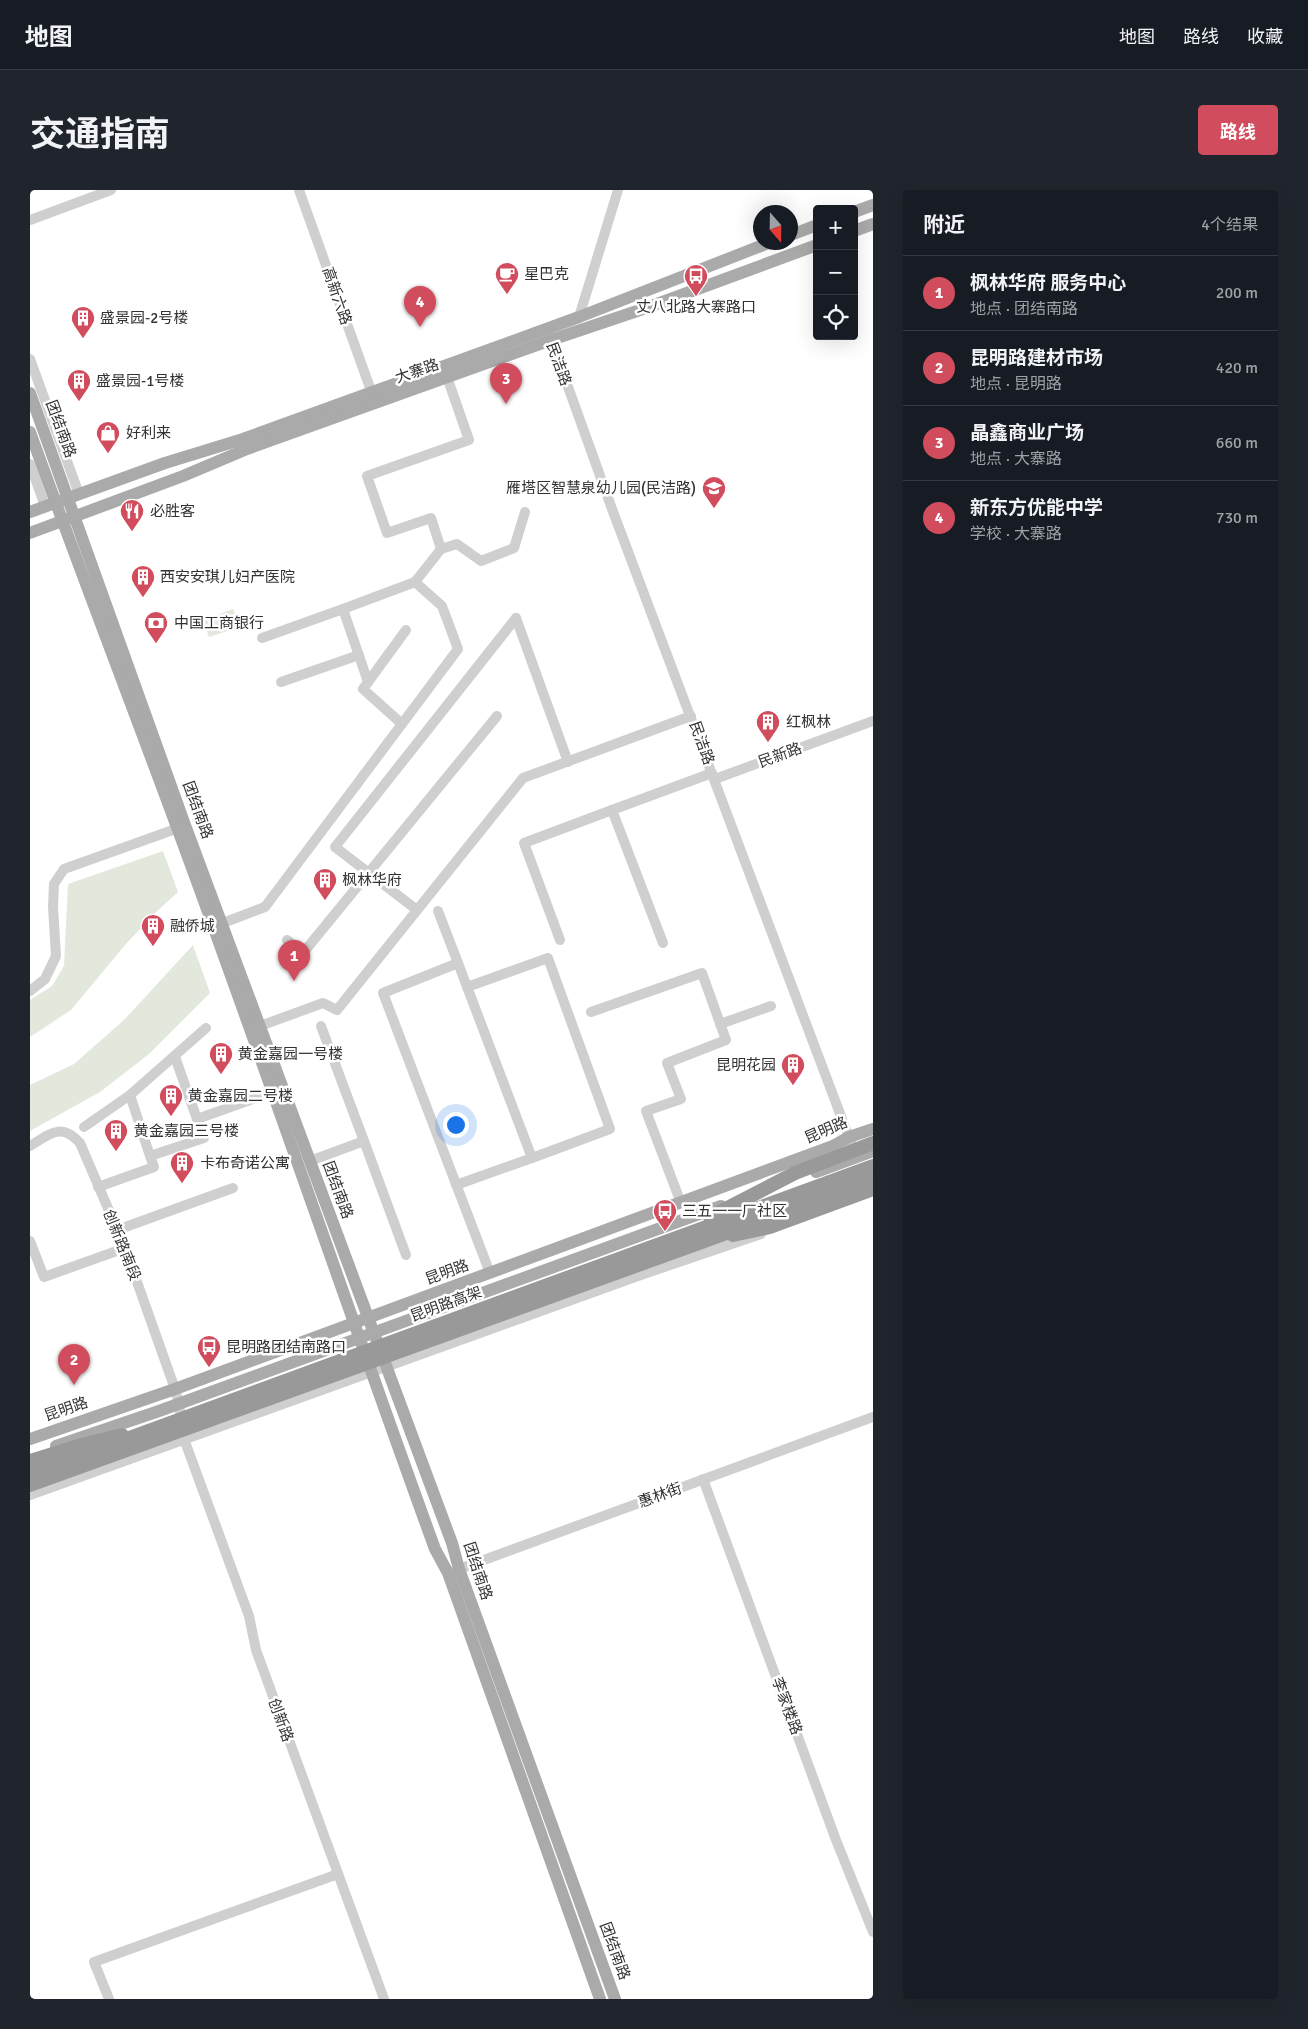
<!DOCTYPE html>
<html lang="zh">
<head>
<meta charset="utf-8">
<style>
  :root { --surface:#171b24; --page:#20242c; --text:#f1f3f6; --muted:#9ea1a6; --line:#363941; --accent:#d14d5e }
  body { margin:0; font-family:Signika,"Noto Sans SC",sans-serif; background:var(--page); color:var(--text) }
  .controls { position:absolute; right:15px; top:15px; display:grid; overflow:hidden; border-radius:5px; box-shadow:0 5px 20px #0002 }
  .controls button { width:45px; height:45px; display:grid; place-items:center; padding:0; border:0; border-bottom:1px solid var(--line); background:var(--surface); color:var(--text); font:25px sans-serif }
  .compass { position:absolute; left:723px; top:15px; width:45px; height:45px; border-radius:50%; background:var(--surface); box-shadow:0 5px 20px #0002; rotate:160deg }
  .you { position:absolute; left:425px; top:934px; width:18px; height:18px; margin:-12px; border:4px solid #fff; border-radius:50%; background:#1a73e8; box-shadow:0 0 0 8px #1a73e833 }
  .badge { display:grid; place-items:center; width:32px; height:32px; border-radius:50%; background:var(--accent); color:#fff; font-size:16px; font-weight:700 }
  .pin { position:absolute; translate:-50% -41px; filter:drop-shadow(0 1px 2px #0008) }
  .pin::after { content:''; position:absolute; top:26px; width:18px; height:15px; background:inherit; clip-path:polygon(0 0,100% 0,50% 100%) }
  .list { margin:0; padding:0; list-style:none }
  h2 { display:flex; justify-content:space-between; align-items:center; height:65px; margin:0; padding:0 20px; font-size:21px }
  h2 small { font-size:16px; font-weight:400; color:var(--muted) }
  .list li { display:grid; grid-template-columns:32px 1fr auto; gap:15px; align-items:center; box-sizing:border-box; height:75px; padding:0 20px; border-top:1px solid var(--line) }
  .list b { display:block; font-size:19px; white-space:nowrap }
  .list p { margin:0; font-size:16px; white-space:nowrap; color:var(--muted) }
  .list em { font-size:16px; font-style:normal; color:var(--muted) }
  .icon { flex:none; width:28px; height:28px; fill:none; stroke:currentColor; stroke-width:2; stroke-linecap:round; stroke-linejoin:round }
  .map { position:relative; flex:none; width:843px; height:1809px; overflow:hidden; border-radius:5px }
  header { display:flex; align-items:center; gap:30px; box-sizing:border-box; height:70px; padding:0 25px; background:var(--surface); border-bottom:1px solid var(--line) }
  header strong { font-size:24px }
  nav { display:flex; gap:28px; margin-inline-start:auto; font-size:18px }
  .intro { display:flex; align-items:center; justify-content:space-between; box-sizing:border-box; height:120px; padding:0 30px }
  h1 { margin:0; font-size:35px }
  .button { padding:12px 22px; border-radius:5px; background:var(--accent); color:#fff; font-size:18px; font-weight:700 }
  main { display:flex; gap:30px; padding:0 30px }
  aside { flex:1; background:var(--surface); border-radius:5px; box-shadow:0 5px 20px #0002 }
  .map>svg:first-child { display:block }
</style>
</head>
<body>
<header>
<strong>地图</strong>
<nav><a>地图</a><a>路线</a><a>收藏</a></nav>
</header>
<div class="intro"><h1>交通指南</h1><a class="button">路线</a></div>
<main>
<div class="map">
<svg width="843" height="1809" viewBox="0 0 843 1809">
  <rect width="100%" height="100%" fill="#fff"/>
  <!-- green -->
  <g fill="#e3e8dd">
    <polygon points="203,419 210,437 179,447 173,430"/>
    <polygon points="133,661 148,702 126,722 95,755 41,820 0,847 0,810 22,796 34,776 38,694"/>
    <polygon points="163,755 180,803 119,864 70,902 0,941 0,895 44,874 94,830"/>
  </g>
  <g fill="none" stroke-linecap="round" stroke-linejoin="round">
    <!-- minor -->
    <g stroke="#cfcfcf" stroke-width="10">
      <polyline points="269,0 344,209"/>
      <polyline points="0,30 81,0"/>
      <polyline points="549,127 588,0"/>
      <polyline points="519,144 582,319 826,966"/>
      <polyline points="0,169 49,304"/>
      <polyline points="0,274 15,316"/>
      <polyline points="411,359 427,354 451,371 484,358 495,322"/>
      <polyline points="313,419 385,392 411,359 401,328 357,343 337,286 439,250 417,187"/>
      <polyline points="486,428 538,572"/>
      <polyline points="232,448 313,419 338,492"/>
      <polyline points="251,492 329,465"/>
      <polyline points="372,534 333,499 376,440"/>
      <polyline points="685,589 843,531"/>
      <polyline points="387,720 305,657 486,428"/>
      <polyline points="408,721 428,773"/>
      <polyline points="193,733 235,717 428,459 412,416 385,392"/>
      <polyline points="257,750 273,763 467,526"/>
      <polyline points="530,750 494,653 582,620"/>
      <polyline points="633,753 582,620 682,583"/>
      <polyline points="437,797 518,768 580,939 502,968"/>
      <polyline points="0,801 15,789 26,766 23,717 24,694 34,679 154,636"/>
      <polyline points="561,822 672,783 696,850 637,873 651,909 616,921 651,1013"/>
      <polyline points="690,834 741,816"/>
      <polyline points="230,836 293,813 307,820 493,588 661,526"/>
      <polyline points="145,867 167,929"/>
      <polyline points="100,905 120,966"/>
      <polyline points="54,937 100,905 176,838"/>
      <polyline points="334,951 376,1065"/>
      <path d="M0,956C20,944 31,932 50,953L95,1058L145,1199L149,1214L154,1249L219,1426L226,1460L354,1809"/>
      <polyline points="280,971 334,951 291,836"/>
      <polyline points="426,995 502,968 428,773 353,803 460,1083"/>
      <polyline points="68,997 124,977 120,966 174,948 167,929 243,902"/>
      <polyline points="87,1040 203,998"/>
      <polyline points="0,1051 14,1087 95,1058"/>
      <polyline points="673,1289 806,1650 843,1742"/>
      <polyline points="0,1305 608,1086 731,1044"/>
      <polyline points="424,1381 843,1227"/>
      <polyline points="79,1809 64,1772 308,1684"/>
    </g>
    <!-- major -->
    <g stroke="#aaa" stroke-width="12">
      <polyline points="824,22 843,15"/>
      <polyline points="824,41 843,34"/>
      <polyline points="761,45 787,35"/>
      <polyline points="0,203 155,635 422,1353 429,1379 585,1809"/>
      <path d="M0,242C48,375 99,507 148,640C236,878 318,1120 405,1359L418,1383L570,1809"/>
      <polyline points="0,322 135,273 213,249 549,127 741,52"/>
      <polyline points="0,343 153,286 217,259 521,150 616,118 787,55"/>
      <polyline points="786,982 843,961"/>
      <polyline points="0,1249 145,1199 803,956 819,947 843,939"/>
      <polyline points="26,1256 129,1221 691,1016"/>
    </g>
    <!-- highway -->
    <g stroke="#999" stroke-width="14">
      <polyline points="703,1045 740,1037 843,999"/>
      <polyline points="0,1271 52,1255 92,1245"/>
    </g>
    <!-- highway-bridge -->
    <g stroke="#999" stroke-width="14">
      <polyline points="680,1027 765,983 843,953"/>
      <polyline points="0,1282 91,1251 843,976"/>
      <polyline points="0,1295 843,990"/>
    </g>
  </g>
  <!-- icons -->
  <defs>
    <g id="cafe-pin" transform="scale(1.25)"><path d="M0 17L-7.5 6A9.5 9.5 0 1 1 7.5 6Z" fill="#d14d5e" stroke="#fff"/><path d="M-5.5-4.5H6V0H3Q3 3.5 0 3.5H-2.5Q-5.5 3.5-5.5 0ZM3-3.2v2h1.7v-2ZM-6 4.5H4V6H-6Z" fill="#fff"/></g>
    <g id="bus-pin" transform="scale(1.25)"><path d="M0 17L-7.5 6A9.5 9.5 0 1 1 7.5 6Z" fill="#d14d5e" stroke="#fff"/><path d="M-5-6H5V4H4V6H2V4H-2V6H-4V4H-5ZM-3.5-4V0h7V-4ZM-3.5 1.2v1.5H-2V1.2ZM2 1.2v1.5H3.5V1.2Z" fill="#fff"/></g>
    <g id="building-pin" transform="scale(1.25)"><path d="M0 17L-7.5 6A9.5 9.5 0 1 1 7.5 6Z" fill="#d14d5e" stroke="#fff"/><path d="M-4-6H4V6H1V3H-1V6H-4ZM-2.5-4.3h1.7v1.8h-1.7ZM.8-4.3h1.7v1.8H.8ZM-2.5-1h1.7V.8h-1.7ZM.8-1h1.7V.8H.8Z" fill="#fff"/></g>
    <g id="shop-pin" transform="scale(1.25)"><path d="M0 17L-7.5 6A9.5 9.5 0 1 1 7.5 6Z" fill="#d14d5e" stroke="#fff"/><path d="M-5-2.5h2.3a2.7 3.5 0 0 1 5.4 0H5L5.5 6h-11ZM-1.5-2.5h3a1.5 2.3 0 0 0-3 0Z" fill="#fff"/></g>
    <g id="school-pin" transform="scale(1.25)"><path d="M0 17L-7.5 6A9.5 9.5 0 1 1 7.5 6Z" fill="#d14d5e" stroke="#fff"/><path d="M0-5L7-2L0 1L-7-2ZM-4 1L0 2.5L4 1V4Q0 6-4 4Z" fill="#fff"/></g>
    <g id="restaurant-pin" transform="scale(1.25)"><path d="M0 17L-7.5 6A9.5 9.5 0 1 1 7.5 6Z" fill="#d14d5e" stroke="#fff"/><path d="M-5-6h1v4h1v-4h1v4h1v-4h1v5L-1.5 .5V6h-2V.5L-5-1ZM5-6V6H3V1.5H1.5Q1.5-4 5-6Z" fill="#fff"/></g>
    <g id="bank-pin" transform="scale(1.25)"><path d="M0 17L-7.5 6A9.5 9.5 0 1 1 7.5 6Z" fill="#d14d5e" stroke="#fff"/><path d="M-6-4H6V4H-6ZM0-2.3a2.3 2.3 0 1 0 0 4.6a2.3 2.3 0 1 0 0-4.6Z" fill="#fff"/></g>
  </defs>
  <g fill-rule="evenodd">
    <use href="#cafe-pin" x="477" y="84"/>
    <use href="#bus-pin" x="666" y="86"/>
    <use href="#building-pin" x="53" y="128"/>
    <use href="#building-pin" x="49" y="191"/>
    <use href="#shop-pin" x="78" y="243"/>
    <use href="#school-pin" x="684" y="298"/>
    <use href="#restaurant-pin" x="102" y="321"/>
    <use href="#building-pin" x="113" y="387"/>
    <use href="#bank-pin" x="126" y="433"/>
    <use href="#building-pin" x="738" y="532"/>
    <use href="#building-pin" x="295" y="690"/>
    <use href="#building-pin" x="123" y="736"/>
    <use href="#building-pin" x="191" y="864"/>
    <use href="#building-pin" x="763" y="875"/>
    <use href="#building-pin" x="141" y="906"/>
    <use href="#building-pin" x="86" y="941"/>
    <use href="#building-pin" x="152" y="973"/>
    <use href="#bus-pin" x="635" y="1021"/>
    <use href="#bus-pin" x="179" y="1157"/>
  </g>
  <g text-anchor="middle" stroke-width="5" stroke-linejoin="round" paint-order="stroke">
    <!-- poi labels -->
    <g font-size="15" fill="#323232" stroke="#fff" text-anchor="start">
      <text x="494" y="89">星巴克</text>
      <text x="666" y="122" text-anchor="middle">丈八北路大寨路口</text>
      <text x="70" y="133">盛景园-2号楼</text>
      <text x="66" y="196">盛景园-1号楼</text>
      <text x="96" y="248">好利来</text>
      <text x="666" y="303" text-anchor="end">雁塔区智慧泉幼儿园(民洁路)</text>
      <text x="120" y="326">必胜客</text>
      <text x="130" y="392">西安安琪儿妇产医院</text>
      <text x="144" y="438">中国工商银行</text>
      <text x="756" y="537">红枫林</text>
      <text x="312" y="695">枫林华府</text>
      <text x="140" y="741">融侨城</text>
      <text x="208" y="869">黄金嘉园一号楼</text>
      <text x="746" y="880" text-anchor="end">昆明花园</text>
      <text x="158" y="911">黄金嘉园二号楼</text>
      <text x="104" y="946">黄金嘉园三号楼</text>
      <text x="170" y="978">卡布奇诺公寓</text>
      <text x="652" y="1026">三五一一厂社区</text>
      <text x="196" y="1162">昆明路团结南路口</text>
    </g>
    <!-- street labels -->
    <g font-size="15" fill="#323232" stroke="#fff">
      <text transform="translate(307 106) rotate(71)" y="5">高新六路</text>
      <text transform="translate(529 174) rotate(70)" y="5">民洁路</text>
      <text transform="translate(387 181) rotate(-19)" y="5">大寨路</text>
      <text transform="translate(31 239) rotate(70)" y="5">团结南路</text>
      <text transform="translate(672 553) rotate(70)" y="5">民洁路</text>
      <text transform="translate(750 565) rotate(-20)" y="5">民新路</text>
      <text transform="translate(168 620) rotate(70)" y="5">团结南路</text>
      <text transform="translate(796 940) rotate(-23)" y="5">昆明路</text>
      <text transform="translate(308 1000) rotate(70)" y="5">团结南路</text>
      <text transform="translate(92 1055) rotate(68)" y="5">创新路南段</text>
      <text transform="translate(417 1082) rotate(-20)" y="5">昆明路</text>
      <text transform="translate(416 1114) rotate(-20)" y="5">昆明路高架</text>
      <text transform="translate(36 1219) rotate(-19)" y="5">昆明路</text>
      <text transform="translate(630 1305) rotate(-20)" y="5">惠林街</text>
      <text transform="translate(448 1381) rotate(72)" y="5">团结南路</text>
      <text transform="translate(757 1516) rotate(70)" y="5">李家楼路</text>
      <text transform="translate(251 1530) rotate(70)" y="5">创新路</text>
      <text transform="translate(585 1761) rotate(70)" y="5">团结南路</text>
    </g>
  </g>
</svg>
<div class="controls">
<button>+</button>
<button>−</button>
<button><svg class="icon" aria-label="locate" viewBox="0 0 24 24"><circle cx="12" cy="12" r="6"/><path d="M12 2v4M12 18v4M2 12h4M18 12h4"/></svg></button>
</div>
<svg class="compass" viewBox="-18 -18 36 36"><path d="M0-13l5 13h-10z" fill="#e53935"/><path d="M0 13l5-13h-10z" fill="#9ea1a6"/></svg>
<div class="you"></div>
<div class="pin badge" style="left:264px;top:791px">1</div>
<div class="pin badge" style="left:44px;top:1195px">2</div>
<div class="pin badge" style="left:476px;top:214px">3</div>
<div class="pin badge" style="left:390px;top:137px">4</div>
</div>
<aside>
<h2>附近<small>4个结果</small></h2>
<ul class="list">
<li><span class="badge">1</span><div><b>枫林华府 服务中心</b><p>地点 · 团结南路</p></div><em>200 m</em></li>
<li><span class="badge">2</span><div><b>昆明路建材市场</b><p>地点 · 昆明路</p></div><em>420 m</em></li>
<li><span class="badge">3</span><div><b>晶鑫商业广场</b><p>地点 · 大寨路</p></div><em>660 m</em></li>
<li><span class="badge">4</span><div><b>新东方优能中学</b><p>学校 · 大寨路</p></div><em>730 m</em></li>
</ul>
</aside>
</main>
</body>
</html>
